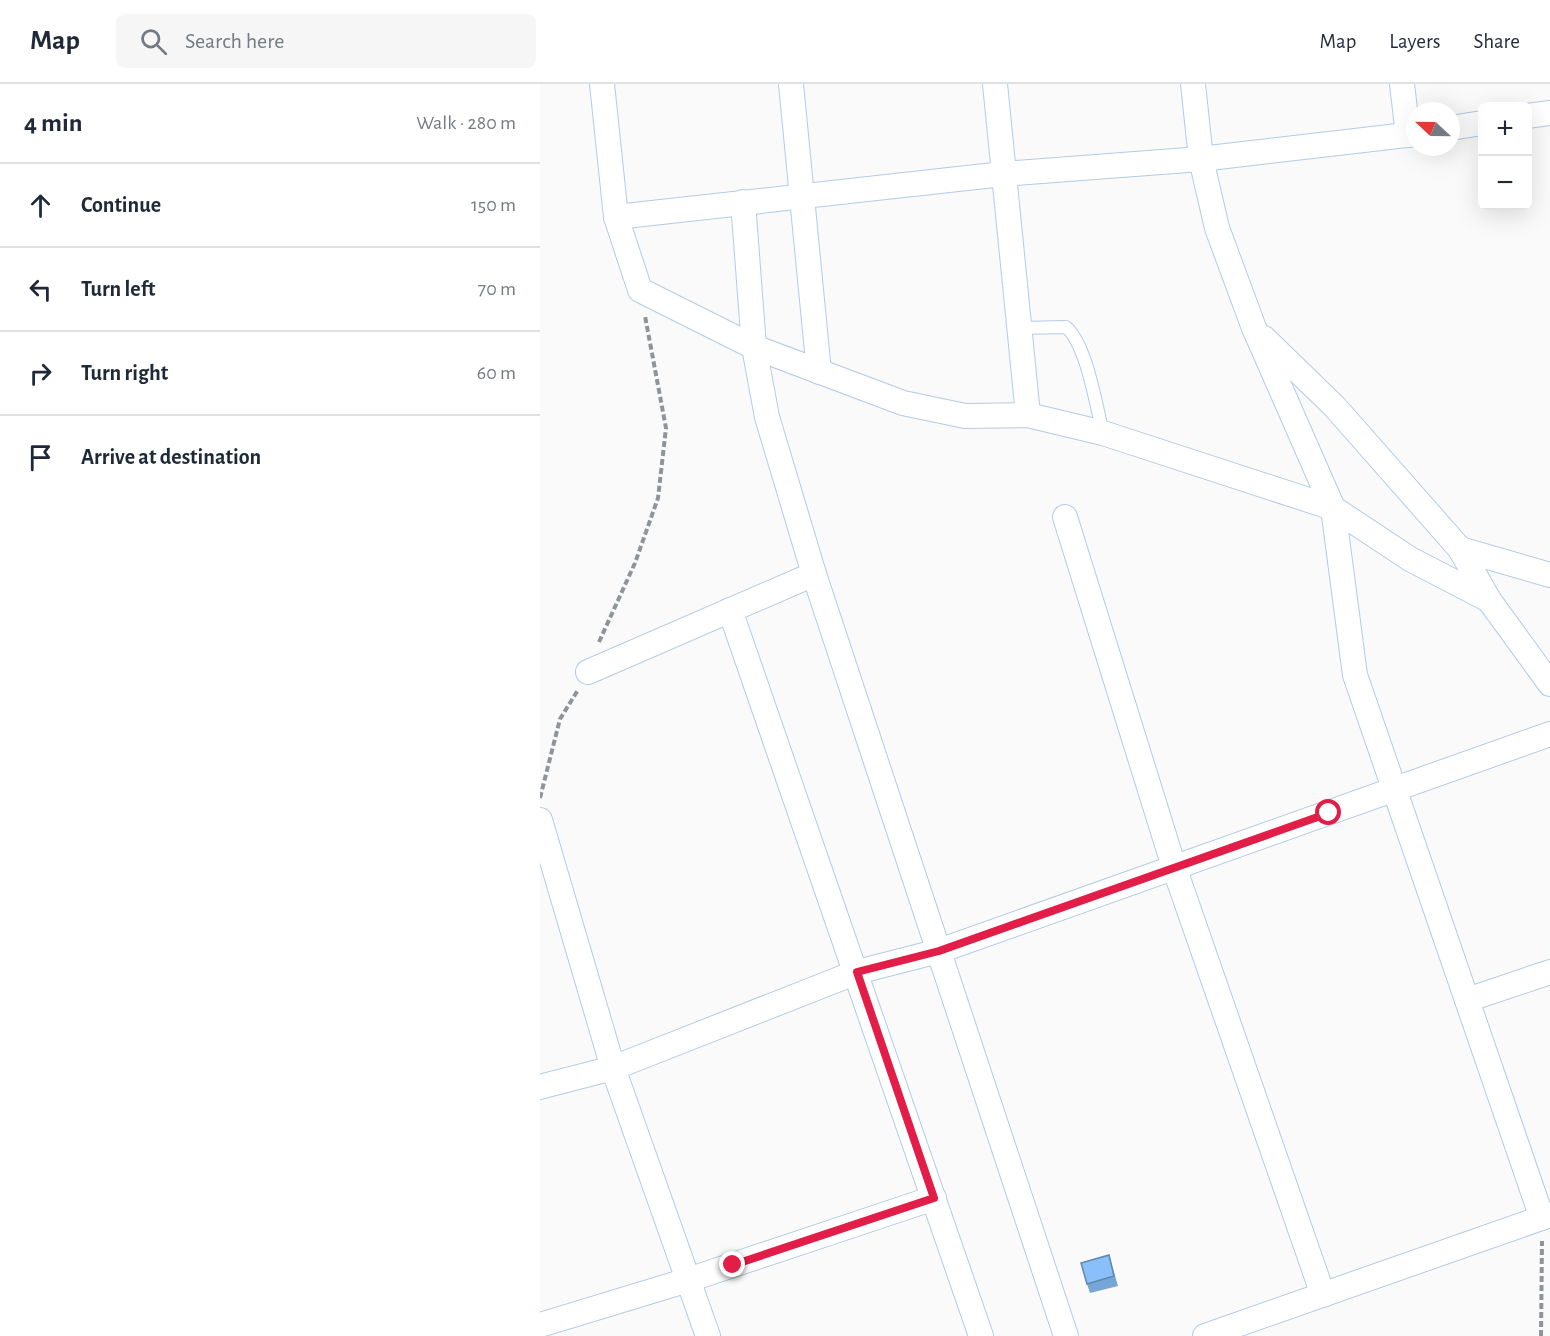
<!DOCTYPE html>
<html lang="en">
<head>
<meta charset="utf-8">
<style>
  :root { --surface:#fff; --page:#f6f6f7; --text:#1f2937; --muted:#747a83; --line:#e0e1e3 }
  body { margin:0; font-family:"Alegreya Sans",sans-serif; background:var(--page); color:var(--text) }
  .controls { position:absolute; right:18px; top:18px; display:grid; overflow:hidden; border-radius:9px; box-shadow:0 6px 24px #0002 }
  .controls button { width:54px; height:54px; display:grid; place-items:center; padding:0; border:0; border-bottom:2px solid var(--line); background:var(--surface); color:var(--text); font:30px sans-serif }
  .compass { position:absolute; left:866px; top:18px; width:54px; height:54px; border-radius:50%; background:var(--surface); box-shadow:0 6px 24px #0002; rotate:292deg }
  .stop { position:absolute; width:18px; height:18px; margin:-14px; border:4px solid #e11d48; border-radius:50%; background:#fff }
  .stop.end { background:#e11d48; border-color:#fff; box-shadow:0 2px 6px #0008 }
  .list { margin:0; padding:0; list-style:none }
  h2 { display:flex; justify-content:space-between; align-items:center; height:78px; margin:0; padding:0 24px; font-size:26px }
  h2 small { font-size:20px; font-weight:400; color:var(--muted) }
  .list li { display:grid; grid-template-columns:39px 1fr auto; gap:18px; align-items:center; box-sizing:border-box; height:84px; padding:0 24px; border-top:2px solid var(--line) }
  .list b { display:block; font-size:22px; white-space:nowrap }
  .list em { font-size:20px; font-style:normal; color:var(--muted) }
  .icon { flex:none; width:33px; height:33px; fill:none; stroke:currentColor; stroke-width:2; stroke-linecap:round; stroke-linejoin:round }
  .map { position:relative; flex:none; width:1010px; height:1252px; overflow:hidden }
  header { display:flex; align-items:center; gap:36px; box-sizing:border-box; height:84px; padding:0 30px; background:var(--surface); border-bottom:2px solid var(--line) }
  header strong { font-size:28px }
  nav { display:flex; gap:33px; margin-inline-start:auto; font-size:21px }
  .search { width:420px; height:54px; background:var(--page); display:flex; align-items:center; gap:15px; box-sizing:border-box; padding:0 21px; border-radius:9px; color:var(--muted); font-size:22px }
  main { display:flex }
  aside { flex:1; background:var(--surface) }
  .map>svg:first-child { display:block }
</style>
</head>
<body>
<header>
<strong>Map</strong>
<div class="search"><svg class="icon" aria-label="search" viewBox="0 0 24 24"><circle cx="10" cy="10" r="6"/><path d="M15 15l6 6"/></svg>Search here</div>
<nav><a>Map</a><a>Layers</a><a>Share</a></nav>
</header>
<main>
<aside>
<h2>4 min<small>Walk · 280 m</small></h2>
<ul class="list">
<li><svg class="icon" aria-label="ahead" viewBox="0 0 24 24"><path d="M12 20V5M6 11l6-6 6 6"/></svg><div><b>Continue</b></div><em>150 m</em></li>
<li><svg class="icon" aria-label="left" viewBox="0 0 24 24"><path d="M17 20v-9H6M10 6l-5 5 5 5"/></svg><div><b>Turn left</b></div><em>70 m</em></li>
<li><svg class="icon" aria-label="right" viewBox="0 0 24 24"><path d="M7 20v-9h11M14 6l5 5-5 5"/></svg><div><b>Turn right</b></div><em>60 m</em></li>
<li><svg class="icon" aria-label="arrive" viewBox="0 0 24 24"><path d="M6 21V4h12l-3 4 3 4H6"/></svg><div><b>Arrive at destination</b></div></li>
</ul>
</aside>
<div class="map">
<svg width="1010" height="1252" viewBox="0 0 1010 1252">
  <rect width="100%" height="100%" fill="#fafafa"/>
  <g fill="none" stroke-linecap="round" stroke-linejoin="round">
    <!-- service casing -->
    <g stroke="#b3cbe5" stroke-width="14">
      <path id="service" d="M480,244L526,243C547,261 556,322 563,349"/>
    </g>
    <!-- minor casing -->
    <g stroke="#b3cbe5" stroke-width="26">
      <g id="minor">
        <polyline points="62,0 76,133 100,206 214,263"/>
        <polyline points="251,0 279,288"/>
        <polyline points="455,0 488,331"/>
        <polyline points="653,0 661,75 677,144 714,244 793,424 815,591 1002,1134"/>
        <polyline points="862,0 868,51"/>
        <polyline points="987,32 1010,29"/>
        <polyline points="911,44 942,39"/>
        <polyline points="203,118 214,263"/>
        <polyline points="76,133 463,90 661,75 875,50"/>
        <polyline points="724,254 795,323 920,465 949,516 1010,600"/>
        <polyline points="525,433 634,783 783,1211"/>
        <polyline points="920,465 1010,491"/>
        <polyline points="190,526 441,1252"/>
        <polyline points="48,588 274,490"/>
        <polyline points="0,736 73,984 168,1252"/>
        <polyline points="927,916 1010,888"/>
        <polyline points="0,1003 73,984 317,888 399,867 1010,650"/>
        <polyline points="0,1241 148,1196 394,1114"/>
        <polyline points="526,1252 274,490 227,333 214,263 363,319 425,332 488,331 563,349 793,424 870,475 949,516"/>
        <polyline points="665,1252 1010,1131"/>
      </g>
    </g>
    <!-- path -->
    <g stroke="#8f9499" stroke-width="4" stroke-dasharray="6 3" stroke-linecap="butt">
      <polyline points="59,558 95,479 118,414 126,344 105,232"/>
      <polyline points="0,714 20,635 38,606"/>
      <polyline points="1001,1252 1002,1157"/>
    </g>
    <!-- service -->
    <use href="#service" stroke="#fff" stroke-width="12"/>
    <!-- minor -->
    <use href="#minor" stroke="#fff" stroke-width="24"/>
  </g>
  <!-- wall -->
  <polygon fill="#76a5d6" points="569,1171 578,1202 550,1209 547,1200"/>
  <!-- building -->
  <polygon fill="#89c0f9" stroke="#6086ae" stroke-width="1.5" points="569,1171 574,1192 547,1200 541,1179"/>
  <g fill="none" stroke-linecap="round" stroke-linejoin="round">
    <!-- route -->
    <polyline stroke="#e11d48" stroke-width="8" points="193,1181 394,1114 317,888 399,867 789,729"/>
  </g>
</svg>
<div class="controls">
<button>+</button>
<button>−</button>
</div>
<svg class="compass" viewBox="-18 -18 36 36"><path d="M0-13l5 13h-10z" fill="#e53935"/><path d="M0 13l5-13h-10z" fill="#747a83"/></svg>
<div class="stop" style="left:789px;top:729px"></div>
<div class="stop end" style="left:193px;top:1181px"></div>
</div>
</main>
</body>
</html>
